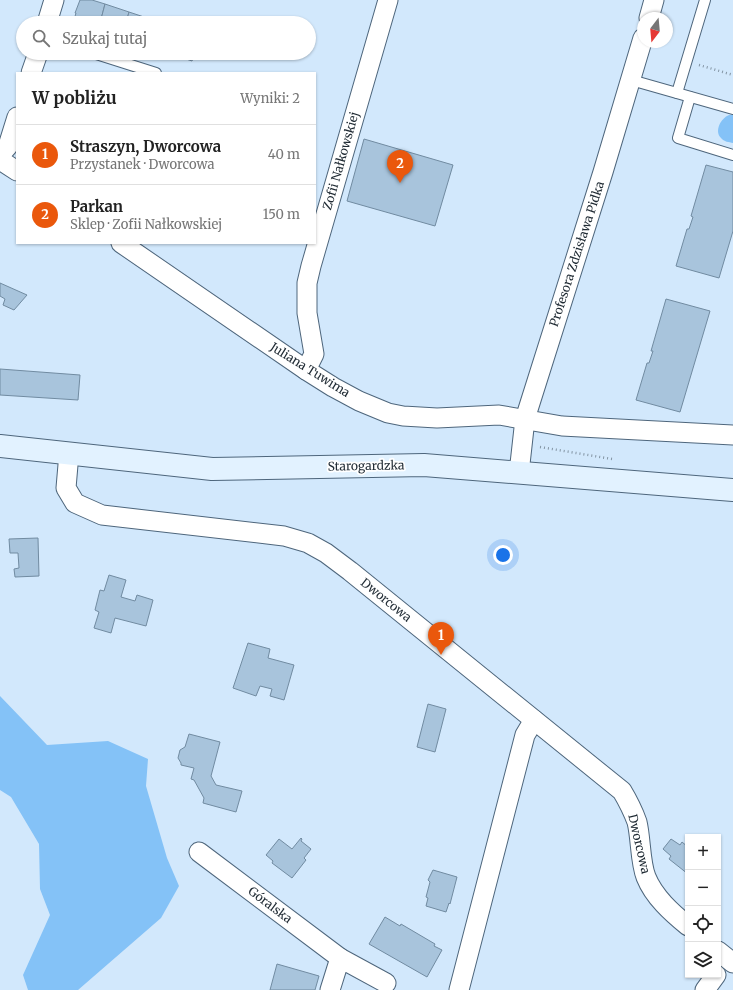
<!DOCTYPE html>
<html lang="pl">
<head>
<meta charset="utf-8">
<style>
  :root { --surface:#fff; --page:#f2f2f2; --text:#222; --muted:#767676; --line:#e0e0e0; --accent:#ea580c }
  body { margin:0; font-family:Merriweather,serif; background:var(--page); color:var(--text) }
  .controls { position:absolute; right:12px; bottom:12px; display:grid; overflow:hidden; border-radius:0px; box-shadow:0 1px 3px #0004 }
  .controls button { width:36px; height:36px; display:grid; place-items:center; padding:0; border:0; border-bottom:1px solid var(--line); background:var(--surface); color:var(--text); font:20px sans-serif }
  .compass { position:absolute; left:637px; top:12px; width:36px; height:36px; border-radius:50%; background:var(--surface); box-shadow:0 1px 3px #0004; rotate:196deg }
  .you { position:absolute; left:503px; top:555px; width:14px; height:14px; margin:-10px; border:3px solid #fff; border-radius:50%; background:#1a73e8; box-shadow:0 0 0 6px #1a73e833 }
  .badge { display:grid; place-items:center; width:26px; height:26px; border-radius:50%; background:var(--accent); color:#fff; font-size:13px; font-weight:700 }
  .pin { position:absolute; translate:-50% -33px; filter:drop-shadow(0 1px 2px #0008) }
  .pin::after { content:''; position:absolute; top:21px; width:14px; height:12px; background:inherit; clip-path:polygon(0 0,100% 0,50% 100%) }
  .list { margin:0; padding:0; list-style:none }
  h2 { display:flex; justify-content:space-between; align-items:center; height:52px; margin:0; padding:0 16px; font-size:17px }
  h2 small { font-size:13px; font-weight:400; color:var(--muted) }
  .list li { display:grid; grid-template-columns:26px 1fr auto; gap:12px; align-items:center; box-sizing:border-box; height:60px; padding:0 16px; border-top:1px solid var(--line) }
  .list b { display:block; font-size:15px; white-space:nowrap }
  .list p { margin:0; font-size:13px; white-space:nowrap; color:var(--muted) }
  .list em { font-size:13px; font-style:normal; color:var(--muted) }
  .icon { flex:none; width:22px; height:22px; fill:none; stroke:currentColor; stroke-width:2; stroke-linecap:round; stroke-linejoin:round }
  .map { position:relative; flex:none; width:733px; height:990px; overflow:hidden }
  .search { position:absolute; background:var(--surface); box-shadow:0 1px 3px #0004; left:16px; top:16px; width:300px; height:44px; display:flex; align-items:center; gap:10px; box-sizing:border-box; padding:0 14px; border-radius:22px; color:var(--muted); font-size:15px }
  .panel { position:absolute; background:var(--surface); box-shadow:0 1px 3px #0004; left:16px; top:72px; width:300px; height:172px; border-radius:0px }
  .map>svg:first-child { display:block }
</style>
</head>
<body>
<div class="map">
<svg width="733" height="990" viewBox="0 0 733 990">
  <rect width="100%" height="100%" fill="#d2e8fc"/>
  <!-- green -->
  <g fill="#84c2f7">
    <path d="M729,115H733V143C729,142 724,142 721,138C714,131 721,118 729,115Z"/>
    <polygon points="0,696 47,745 108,741 148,759 146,786 167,858 179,886 161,918 78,990 28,990 23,975 50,915 40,889 39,844 11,797 0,790"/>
  </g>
  <!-- building -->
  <g fill="#a8c4dc" stroke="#718ba1">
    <polygon points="80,0 92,0 105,4 100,23 73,23 76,13 75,13"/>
    <polygon points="105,4 129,12 126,23 100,23"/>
    <polygon points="129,12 153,20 152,23 126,23"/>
    <polygon points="168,53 195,53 192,61"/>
    <polygon points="364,139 453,165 435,226 347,201"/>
    <polygon points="706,165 733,172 733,231 719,278 676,266 687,229 689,229 693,217 691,216"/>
    <polygon points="0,283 27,295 14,310 3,305 5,299 0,296"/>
    <polygon points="666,299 710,311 680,412 636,400 647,363 649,363 653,351 651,351"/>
    <polygon points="0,369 80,375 78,400 0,395"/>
    <polygon points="38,538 39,576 15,577 14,569 19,568 18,553 10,553 9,539"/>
    <polygon points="109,575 126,580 121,597 135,601 137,595 153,600 146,626 115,618 111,633 94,628 99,612 95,610 100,590 104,591"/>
    <polygon points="248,643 270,649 268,658 294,665 284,700 270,696 272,689 260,686 256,696 233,688"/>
    <polygon points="428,704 446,709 435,752 417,747"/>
    <polygon points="189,734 220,742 211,776 216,785 242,791 236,812 203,803 204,798 194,780 191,779 194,768 181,765 181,763 178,758 180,750 185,747"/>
    <polygon points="301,838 302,839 301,841 311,849 304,858 306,860 292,878 272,863 273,861 266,855 279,839 292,849"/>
    <polygon points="671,839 680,845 682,842 688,847 688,874 669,859 671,856 663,849"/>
    <polygon points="433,870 457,877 450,904 449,903 446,912 426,906 428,898 426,897 430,882 428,880"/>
    <polygon points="385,917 400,926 401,924 435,944 434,946 442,950 427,977 369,944"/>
    <polygon points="277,964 319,976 315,990 270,990"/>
  </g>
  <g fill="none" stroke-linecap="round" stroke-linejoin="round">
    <!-- lane casing -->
    <g stroke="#4e667c" stroke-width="12">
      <g id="lane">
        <polyline points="93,53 156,73"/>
        <polyline points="631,80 733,109"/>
        <polyline points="677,93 705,0"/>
        <polyline points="690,97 678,138 733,155"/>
      </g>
    </g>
    <!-- street casing -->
    <g stroke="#4e667c" stroke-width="21">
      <g id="street">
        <polyline points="649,18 654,0"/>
        <polyline points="47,23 54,0"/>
        <polyline points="31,73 38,53"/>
        <polyline points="0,155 8,146 17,117"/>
        <polyline points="0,160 17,171"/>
        <polyline points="121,243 306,370 333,387 359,401 388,413 403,416 437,418 499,415 562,426 733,435"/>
        <polyline points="306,370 314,354 307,313 307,283 311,266 388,0"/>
        <path d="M69,453L66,488L75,503L102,515L284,536L308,543L326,553L350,571L622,791C628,801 633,811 637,822C641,838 640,862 646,877C654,897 672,913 688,926"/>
        <polyline points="519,473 525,419 603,172 643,38"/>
        <polyline points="199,852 340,958"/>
        <polyline points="718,951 733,963"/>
        <polyline points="330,990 340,958 386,983"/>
        <polyline points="459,990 525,735 534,720"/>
        <polyline points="705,990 716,975"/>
      </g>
    </g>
    <!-- secondary casing -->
    <g stroke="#4e667c" stroke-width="24">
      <polyline id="secondary" points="0,446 212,469 424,465 733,490"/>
    </g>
    <!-- path -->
    <g stroke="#8394a3" stroke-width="2.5" stroke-dasharray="1 3" stroke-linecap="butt">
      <polyline points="699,65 733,75"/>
      <polyline points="540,447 612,459"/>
    </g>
    <!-- lane -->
    <use href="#lane" stroke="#fff" stroke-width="10"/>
    <!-- street -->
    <use href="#street" stroke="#fff" stroke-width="19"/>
    <!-- secondary -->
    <use href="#secondary" stroke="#e2f2ff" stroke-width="22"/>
  </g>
  <g text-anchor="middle" stroke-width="3.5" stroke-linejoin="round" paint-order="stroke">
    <!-- street labels -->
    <g font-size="12" fill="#1f2a33" stroke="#fff">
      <text transform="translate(341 161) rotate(-74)" y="4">Zofii Nałkowskiej</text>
      <text transform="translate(577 254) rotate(-72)" y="4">Profesora Zdzisława Pidka</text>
      <text transform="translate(310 370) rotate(32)" y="4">Juliana Tuwima</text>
      <text transform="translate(366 466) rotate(-1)" y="4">Starogardzka</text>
      <text transform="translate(386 600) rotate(39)" y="4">Dworcowa</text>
      <text transform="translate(639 844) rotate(77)" y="4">Dworcowa</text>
      <text transform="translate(270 905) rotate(37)" y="4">Góralska</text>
    </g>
  </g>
</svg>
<div class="controls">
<button>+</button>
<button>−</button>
<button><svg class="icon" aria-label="locate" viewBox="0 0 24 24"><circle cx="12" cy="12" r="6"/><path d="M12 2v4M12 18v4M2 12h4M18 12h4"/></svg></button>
<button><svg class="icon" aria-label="layers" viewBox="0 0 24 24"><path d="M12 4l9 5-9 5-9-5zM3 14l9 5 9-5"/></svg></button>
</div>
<svg class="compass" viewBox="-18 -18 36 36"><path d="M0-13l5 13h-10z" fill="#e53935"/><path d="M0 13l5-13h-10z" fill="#767676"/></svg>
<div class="you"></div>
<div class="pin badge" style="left:441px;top:655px">1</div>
<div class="pin badge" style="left:400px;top:183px">2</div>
<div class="search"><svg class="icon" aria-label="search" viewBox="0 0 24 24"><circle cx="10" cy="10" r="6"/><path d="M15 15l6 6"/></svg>Szukaj tutaj</div>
<section class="panel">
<h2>W pobliżu<small>Wyniki: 2</small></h2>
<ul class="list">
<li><span class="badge">1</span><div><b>Straszyn, Dworcowa</b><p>Przystanek · Dworcowa</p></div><em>40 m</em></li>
<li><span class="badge">2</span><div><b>Parkan</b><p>Sklep · Zofii Nałkowskiej</p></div><em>150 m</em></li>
</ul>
</section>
</div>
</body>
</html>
